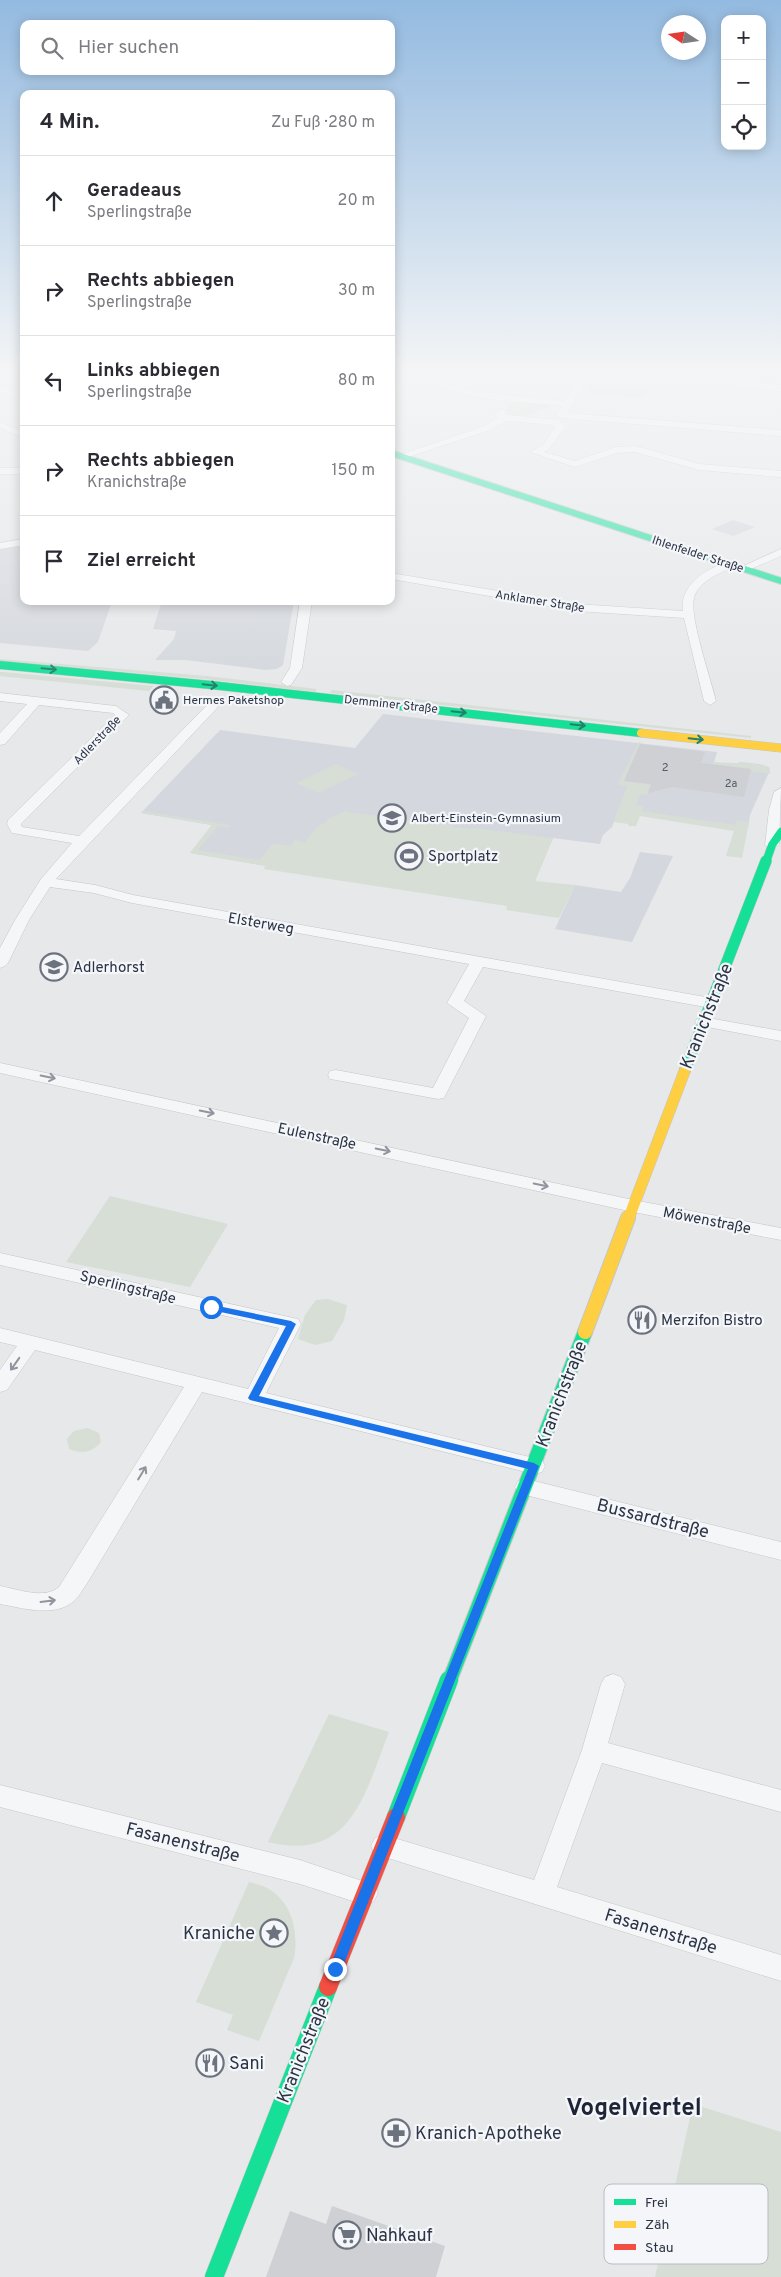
<!DOCTYPE html>
<html lang="de">
<head>
<meta charset="utf-8">
<style>
  :root { --surface:#fff; --page:#f2f2f3; --text:#2b2b33; --muted:#7c7c81; --line:#e1e1e2 }
  body { margin:0; font-family:Overpass,sans-serif; background:var(--page); color:var(--text) }
  .controls { position:absolute; right:15px; top:15px; display:grid; overflow:hidden; border-radius:10px; box-shadow:0 2px 12px #0003 }
  .controls button { width:45px; height:45px; display:grid; place-items:center; padding:0; border:0; border-bottom:1px solid var(--line); background:var(--surface); color:var(--text); font:25px sans-serif }
  .compass { position:absolute; left:661px; top:15px; width:45px; height:45px; border-radius:50%; background:var(--surface); box-shadow:0 2px 12px #0003; rotate:282deg }
  .stop { position:absolute; width:15px; height:15px; margin:-11px; border:4px solid #1a73e8; border-radius:50%; background:#fff }
  .stop.end { background:#1a73e8; border-color:#fff; box-shadow:0 1px 5px #0008 }
  .list { margin:0; padding:0; list-style:none }
  h2 { display:flex; justify-content:space-between; align-items:center; height:65px; margin:0; padding:0 20px; font-size:21px }
  h2 small { font-size:16px; font-weight:400; color:var(--muted) }
  .list li { display:grid; grid-template-columns:32px 1fr auto; gap:15px; align-items:center; box-sizing:border-box; height:90px; padding:0 20px; border-top:1px solid var(--line) }
  .list b { display:block; font-size:19px; white-space:nowrap }
  .list p { margin:0; font-size:16px; white-space:nowrap; color:var(--muted) }
  .list em { font-size:16px; font-style:normal; color:var(--muted) }
  .icon { flex:none; width:28px; height:28px; fill:none; stroke:currentColor; stroke-width:2; stroke-linecap:round; stroke-linejoin:round }
  .map { position:relative; flex:none; width:781px; height:2277px; overflow:hidden }
  .search { position:absolute; background:var(--surface); box-shadow:0 2px 12px #0003; left:20px; top:20px; width:375px; height:55px; display:flex; align-items:center; gap:12px; box-sizing:border-box; padding:0 18px; border-radius:10px; color:var(--muted); font-size:19px }
  .panel { position:absolute; background:var(--surface); box-shadow:0 2px 12px #0003; left:20px; top:90px; width:375px; height:515px; border-radius:10px }
  .map>svg:first-child { display:block }
</style>
</head>
<body>
<div class="map">
<svg width="781" height="2277" viewBox="0 0 781 2277">
  <rect width="100%" height="100%" fill="#e6e8ea"/>
  <!-- built -->
  <g fill="#d4d7dd">
    <polygon points="733,520 755,527 733,536 712,529"/>
    <polygon points="24,544 24,601 112,601 98,642 88,651 0,643 0,549"/>
    <polygon points="162,601 294,601 283,665 277,669 266,670 186,660 155,660 174,639 176,631 153,629"/>
    <polygon points="383,714 717,752 714,762 735,765 740,762 759,764 769,767 770,770 750,815 748,828 619,808 612,827 603,835 600,844 553,838 535,881 264,869 266,866 190,853 212,825 141,813 220,730 355,748"/>
    <polygon points="640,852 673,856 632,942 555,929 575,885 621,892 630,878"/>
  </g>
  <!-- green -->
  <g fill="#d6ded6">
    <polygon points="589,384 649,389 645,395 639,398 588,394 590,391 585,390"/>
    <polygon points="517,402 554,405 520,418 503,414 510,405"/>
    <polygon points="0,659 207,676 317,689 315,692 204,679 0,661"/>
    <polygon points="0,672 3,672 153,686 149,691 0,676"/>
    <polygon points="332,690 751,736 751,738 330,693"/>
    <polygon points="639,742 641,743 624,781 652,785 647,795 641,794 636,804 644,806 642,811 735,825 737,820 749,822 742,858 726,856 734,831 640,816 636,826 629,826 628,824 614,822 627,786 617,785"/>
    <path d="M713,762C733,764 749,761 769,767L770,770V774L750,771L751,769L712,764Z"/>
    <polygon points="336,764 358,774 318,793 296,783"/>
    <polygon points="347,810 348,812 453,825 453,827 473,829 474,828 553,838 535,881 575,885 559,918 506,910 507,906 264,869 266,866 190,853 212,825 141,813 143,811 229,825 229,828 218,826 198,850 259,860 273,843 291,846 295,840 305,842 317,827 328,821 326,820"/>
    <polygon points="110,1196 228,1224 190,1287 66,1262"/>
    <polygon points="328,1299 347,1305 344,1320 332,1341 315,1345 298,1339 305,1315 316,1300"/>
    <path d="M87,1428L99,1433L101,1442C91,1453 83,1454 69,1449L67,1439L74,1431Z"/>
    <path d="M329,1714L389,1732C365,1792 352,1863 268,1842Z"/>
    <path d="M249,1882C255,1884 262,1885 267,1888C292,1901 299,1933 294,1958L259,2041L227,2030L233,2015L196,2002Z"/>
    <polygon points="693,2104 781,2132 781,2277 655,2277"/>
  </g>
  <!-- building -->
  <g fill="#ced0d3">
    <polygon points="640,744 705,752 701,763 751,769 744,797 672,787 648,793 651,784 624,781"/>
    <polygon points="332,2206 445,2246 436,2277 266,2277 290,2211 326,2224"/>
  </g>
  <g fill="none" stroke-linecap="round" stroke-linejoin="round">
    <!-- street casing -->
    <g stroke="#c4c6c8" stroke-width="1">
      <g id="street">
        <polygon points="391,369 455,386 468,369 476,369 462,388 480,392 565,401 585,369 593,369 567,413 781,430 781,436 561,418 556,415 562,406 480,398 391,374"/>
        <polygon points="711,369 719,369 716,378 718,380 781,385 781,391 713,384 707,379"/>
        <polygon points="0,386 24,395 24,401 0,392"/>
        <polygon points="501,409 504,410 507,415 560,420 565,427 549,449 544,452 575,461 616,447 635,446 700,464 781,471 781,477 699,470 635,452 617,453 575,467 530,452 543,445 555,427 554,425 507,421 490,430 405,458 402,459 397,456 484,426 498,418 495,416 496,412"/>
        <polygon points="0,422 24,432 24,438 0,428"/>
        <rect x="0" y="468" width="24" height="6"/>
        <polygon points="24,539 24,545 0,549 0,543"/>
        <polygon points="781,549 781,556 746,571 742,572 737,569"/>
        <path d="M729,562L734,565L733,567C719,573 698,582 694,598C689,616 711,680 716,701L710,705L704,701L684,618L576,611L391,579V573L576,604L683,611C679,586 707,567 729,562Z"/>
        <polygon points="300,601 312,601 302,668 291,685 287,686 281,682 290,668"/>
        <polygon points="0,693 116,706 129,715 21,824 22,827 79,836 208,704 216,704 218,707 56,879 95,885 133,895 711,998 717,1000 719,1003 717,1006 711,1008 483,967 464,1001 486,1016 446,1094 444,1098 438,1099 336,1080 330,1079 328,1075 330,1071 336,1070 433,1088 469,1018 447,1003 469,964 132,903 94,893 50,887 29,920 8,963 5,966 0,968 0,948 15,920 41,879 72,843 12,833 7,824 8,820 115,715 113,713 39,705 5,744 0,745 0,733 27,704 0,701"/>
        <polygon points="781,788 779,845 772,849 765,845 769,810 774,792"/>
        <polygon points="703,1017 781,1031 781,1041 697,1025 695,1022 697,1019"/>
        <polygon points="0,1063 633,1200 781,1228 781,1240 633,1212 0,1073"/>
        <path d="M0,1253L298,1319L301,1324L266,1393L534,1458L542,1460L545,1466L542,1472L534,1474L202,1392L86,1585C82,1590 79,1597 74,1601C54,1618 23,1608 0,1604V1586C18,1589 44,1600 59,1587L184,1387L35,1350L7,1390L0,1392V1370L17,1346L0,1342V1328L248,1389L279,1328L0,1265Z"/>
        <polygon points="526,1479 781,1542 781,1560 518,1493 515,1487 518,1481"/>
        <polygon points="613,1674 621,1677 625,1684 608,1743 781,1790 781,1812 602,1763 557,1887 781,1955 781,1981 375,1854 371,1846 375,1838 384,1835 534,1880 582,1750 601,1684 605,1677"/>
        <polygon points="0,1785 300,1860 374,1885 378,1893 374,1901 365,1905 300,1884 0,1807"/>
      </g>
    </g>
    <!-- fast-far4 casing -->
    <g stroke="#c4c6c8" stroke-width="8">
      <polyline id="fast-far4" points="391,453 781,581"/>
    </g>
    <!-- fast-far3 casing -->
    <g stroke="#c4c6c8" stroke-width="9">
      <g id="fast-far3">
        <polyline points="0,665 211,685 641,733"/>
        <polyline points="766,862 772,845 781,832"/>
      </g>
    </g>
    <!-- fast-far2 casing -->
    <g stroke="#c4c6c8" stroke-width="12">
      <polyline id="fast-far2" points="685,1070 766,861"/>
    </g>
    <!-- fast-far1 casing -->
    <g stroke="#c4c6c8" stroke-width="16">
      <polyline id="fast-far1" points="449,1682 585,1332"/>
    </g>
    <!-- fast casing -->
    <g stroke="#c4c6c8" stroke-width="19">
      <g id="fast">
        <polyline points="396,1817 449,1680"/>
        <polyline points="214,2277 328,1987"/>
      </g>
    </g>
    <!-- slow-far2 casing -->
    <g stroke="#c4c6c8" stroke-width="9">
      <polyline id="slow-far2" points="641,733 781,748"/>
    </g>
    <!-- slow-far1 casing -->
    <g stroke="#c4c6c8" stroke-width="12">
      <polyline id="slow-far1" points="628,1220 685,1070"/>
    </g>
    <!-- slow casing -->
    <g stroke="#c4c6c8" stroke-width="16">
      <polyline id="slow" points="585,1332 628,1218"/>
    </g>
    <!-- jam casing -->
    <g stroke="#c4c6c8" stroke-width="19">
      <polyline id="jam" points="328,1987 396,1817"/>
    </g>
    <!-- street -->
    <use href="#street" fill="#f5f6f7" fill-rule="evenodd"/>
    <!-- fast-far4 -->
    <use href="#fast-far4" stroke="#16e098" stroke-width="6"/>
    <!-- fast-far3 -->
    <use href="#fast-far3" stroke="#16e098" stroke-width="8"/>
    <!-- fast-far2 -->
    <use href="#fast-far2" stroke="#16e098" stroke-width="11"/>
    <!-- fast-far1 -->
    <use href="#fast-far1" stroke="#16e098" stroke-width="14"/>
    <!-- fast -->
    <use href="#fast" stroke="#16e098" stroke-width="18"/>
    <!-- slow-far2 -->
    <use href="#slow-far2" stroke="#ffcf43" stroke-width="8"/>
    <!-- slow-far1 -->
    <use href="#slow-far1" stroke="#ffcf43" stroke-width="11"/>
    <!-- slow -->
    <use href="#slow" stroke="#ffcf43" stroke-width="14"/>
    <!-- jam -->
    <use href="#jam" stroke="#f24e42" stroke-width="18"/>
  </g>
  <!-- one-way arrows -->
  <defs><path id="oneway-shaft" d="M-6 0H5M1.5-3L5.5 0L1.5 3" fill="none" stroke-width="1.6" stroke-linecap="round" stroke-linejoin="round" transform="scale(1.25)"/></defs>
  <g stroke="#22816a">
    <use href="#oneway-shaft" transform="translate(49 669) rotate(5)"/>
    <use href="#oneway-shaft" transform="translate(210 685) rotate(6)"/>
    <use href="#oneway-shaft" transform="translate(459 712) rotate(6)"/>
    <use href="#oneway-shaft" transform="translate(578 725) rotate(6)"/>
    <use href="#oneway-shaft" transform="translate(696 739) rotate(6)"/>
  </g>
  <g stroke="#90959e">
    <use href="#oneway-shaft" transform="translate(48 1077) rotate(12)"/>
    <use href="#oneway-shaft" transform="translate(207 1112) rotate(12)"/>
    <use href="#oneway-shaft" transform="translate(383 1150) rotate(12)"/>
    <use href="#oneway-shaft" transform="translate(541 1185) rotate(12)"/>
    <use href="#oneway-shaft" transform="translate(15 1364) rotate(125)"/>
    <use href="#oneway-shaft" transform="translate(142 1473) rotate(-59)"/>
    <use href="#oneway-shaft" transform="translate(48 1601) rotate(-7)"/>
  </g>
  <!-- sky -->
  <linearGradient id="sky" x2="0" y2="1"><stop stop-color="#93bae0"/><stop offset="0.54" stop-color="#f4f5f6"/><stop offset="1" stop-color="#f4f5f6" stop-opacity="0"/></linearGradient>
  <rect width="781" height="688" fill="url(#sky)"/>
  <!-- route -->
  <polygon fill="#1a73e8" points="208,1304 291,1321 296,1324 259,1396 534,1463 539,1466 342,1969 340,1973 335,1975 331,1973 329,1969 528,1469 250,1400 248,1398 286,1326 211,1310 208,1309"/>
  <!-- icons -->
  <defs>
    <g id="civic-ring" transform="scale(1.4375)"><circle r="9.5" fill="#f4f6f9" stroke="#6c737f" stroke-width="1.5"/><path d="M-.6-6.5H3V-4.5H.6V-3L4-1V1h2V6H-6V1h2V-1L-.6-3ZM-1.2 2.5V6h2.4V2.5Z" fill="#6c737f"/></g>
    <g id="school-ring" transform="scale(1.4375)"><circle r="9.5" fill="#f4f6f9" stroke="#6c737f" stroke-width="1.5"/><path d="M0-5L7-2L0 1L-7-2ZM-4 1L0 2.5L4 1V4Q0 6-4 4Z" fill="#6c737f"/></g>
    <g id="stadium-ring" transform="scale(1.4375)"><circle r="9.5" fill="#f4f6f9" stroke="#6c737f" stroke-width="1.5"/><path d="M0-5a6.5 5 0 1 0 0 10a6.5 5 0 1 0 0-10ZM-3.5-1.8h7v3.6h-7Z" fill="#6c737f"/></g>
    <g id="restaurant-ring" transform="scale(1.4375)"><circle r="9.5" fill="#f4f6f9" stroke="#6c737f" stroke-width="1.5"/><path d="M-5-6h1v4h1v-4h1v4h1v-4h1v5L-1.5 .5V6h-2V.5L-5-1ZM5-6V6H3V1.5H1.5Q1.5-4 5-6Z" fill="#6c737f"/></g>
    <g id="sight-ring" transform="scale(1.4375)"><circle r="9.5" fill="#f4f6f9" stroke="#6c737f" stroke-width="1.5"/><path d="M0-6L1.8-2.2L6-1.7L2.9 1.2L3.7 5.4L0 3.3L-3.7 5.4L-2.9 1.2L-6-1.7L-1.8-2.2Z" fill="#6c737f"/></g>
    <g id="pharmacy-ring" transform="scale(1.4375)"><circle r="9.5" fill="#f4f6f9" stroke="#6c737f" stroke-width="1.5"/><path d="M-2-6h4v4h4v4h-4v4h-4v-4h-4v-4h4Z" fill="#6c737f"/></g>
    <g id="supermarket-ring" transform="scale(1.4375)"><circle r="9.5" fill="#f4f6f9" stroke="#6c737f" stroke-width="1.5"/><path d="M-6-5.5h2.5l.6 2H6L4.5 2H-2.5L-4.4-4H-6ZM-1.5 3.2a1.3 1.3 0 1 0 .1 0ZM3 3.2a1.3 1.3 0 1 0 .1 0Z" fill="#6c737f"/></g>
  </defs>
  <g fill-rule="evenodd">
    <use href="#civic-ring" x="164" y="700"/>
    <use href="#school-ring" x="392" y="818"/>
    <use href="#stadium-ring" x="409" y="856"/>
    <use href="#school-ring" x="54" y="967"/>
    <use href="#restaurant-ring" x="642" y="1320"/>
    <use href="#sight-ring" x="274" y="1933"/>
    <use href="#restaurant-ring" x="210" y="2063"/>
    <use href="#pharmacy-ring" x="396" y="2133"/>
    <use href="#supermarket-ring" x="347" y="2235"/>
  </g>
  <g text-anchor="middle" stroke-width="4.5" stroke-linejoin="round" paint-order="stroke">
    <!-- far-number labels -->
    <g font-size="11" fill="#545c69">
      <text x="665" y="771">2</text>
      <text x="731" y="787">2a</text>
    </g>
    <!-- far-street labels -->
    <g font-size="12" fill="#2b3445" stroke="#f4f6f9">
      <text transform="translate(698 554) rotate(18)" y="4">Ihlenfelder Straße</text>
      <text transform="translate(540 601) rotate(9)" y="4">Anklamer Straße</text>
      <text transform="translate(391 704) rotate(6)" y="4">Demminer Straße</text>
      <text transform="translate(97 740) rotate(-46)" y="4">Adlerstraße</text>
    </g>
    <!-- far-poi labels -->
    <g font-size="12" fill="#2b3445" stroke="#f4f6f9" text-anchor="start">
      <text x="183" y="704">Hermes Paketshop</text>
      <text x="411" y="822">Albert-Einstein-Gymnasium</text>
    </g>
    <!-- poi labels -->
    <g font-size="15" fill="#2b3445" stroke="#f4f6f9" text-anchor="start">
      <text x="428" y="861">Sportplatz</text>
      <text x="73" y="972">Adlerhorst</text>
      <text x="661" y="1325">Merzifon Bistro</text>
    </g>
    <!-- street labels -->
    <g font-size="15" fill="#2b3445" stroke="#f4f6f9">
      <text transform="translate(261 923) rotate(10)" y="5">Elsterweg</text>
      <text transform="translate(317 1136) rotate(12)" y="5">Eulenstraße</text>
      <text transform="translate(707 1220) rotate(11)" y="5">Möwenstraße</text>
      <text transform="translate(128 1287) rotate(14)" y="5">Sperlingstraße</text>
    </g>
    <!-- near-street labels -->
    <g font-size="18" fill="#2b3445" stroke="#f4f6f9">
      <text transform="translate(706 1016) rotate(-68)" y="6">Kranichstraße</text>
      <text transform="translate(561 1394) rotate(-69)" y="6">Kranichstraße</text>
      <text transform="translate(653 1518) rotate(14)" y="6">Bussardstraße</text>
      <text transform="translate(183 1842) rotate(14)" y="6">Fasanenstraße</text>
      <text transform="translate(661 1931) rotate(17)" y="6">Fasanenstraße</text>
      <text transform="translate(303 2050) rotate(-68)" y="6">Kranichstraße</text>
    </g>
    <!-- near-poi labels -->
    <g font-size="18" fill="#2b3445" stroke="#f4f6f9" text-anchor="start">
      <text x="255" y="1939" text-anchor="end">Kraniche</text>
      <text x="229" y="2069">Sani</text>
      <text x="415" y="2139">Kranich-Apotheke</text>
      <text x="366" y="2241">Nahkauf</text>
    </g>
    <!-- near-district labels -->
    <g font-size="24" font-weight="bold" fill="#1d2536" stroke="#f4f6f9">
      <text x="634" y="2115">Vogelviertel</text>
    </g>
  </g>
  <!-- legend -->
  <rect x="604" y="2184" width="164" height="80" rx="8" fill="#f4f6f9" stroke="#b8bcc3" stroke-width="1"/>
  <rect x="614" y="2199" width="22" height="6" fill="#16e098"/>
  <rect x="614" y="2221" width="22" height="7" fill="#ffcf43"/>
  <rect x="614" y="2244" width="22" height="6" fill="#f24e42"/>
  <g font-size="14" fill="#2b3445">
    <text x="645" y="2207">Frei</text>
    <text x="645" y="2229">Zäh</text>
    <text x="645" y="2252">Stau</text>
  </g>
</svg>
<div class="controls">
<button>+</button>
<button>−</button>
<button><svg class="icon" aria-label="locate" viewBox="0 0 24 24"><circle cx="12" cy="12" r="6"/><path d="M12 2v4M12 18v4M2 12h4M18 12h4"/></svg></button>
</div>
<svg class="compass" viewBox="-18 -18 36 36"><path d="M0-13l5 13h-10z" fill="#e53935"/><path d="M0 13l5-13h-10z" fill="#7c7c81"/></svg>
<div class="stop" style="left:211px;top:1307px"></div>
<div class="stop end" style="left:335px;top:1969px"></div>
<div class="search"><svg class="icon" aria-label="search" viewBox="0 0 24 24"><circle cx="10" cy="10" r="6"/><path d="M15 15l6 6"/></svg>Hier suchen</div>
<section class="panel">
<h2>4 Min.<small>Zu Fuß · 280 m</small></h2>
<ul class="list">
<li><svg class="icon" aria-label="ahead" viewBox="0 0 24 24"><path d="M12 20V5M6 11l6-6 6 6"/></svg><div><b>Geradeaus</b><p>Sperlingstraße</p></div><em>20 m</em></li>
<li><svg class="icon" aria-label="right" viewBox="0 0 24 24"><path d="M7 20v-9h11M14 6l5 5-5 5"/></svg><div><b>Rechts abbiegen</b><p>Sperlingstraße</p></div><em>30 m</em></li>
<li><svg class="icon" aria-label="left" viewBox="0 0 24 24"><path d="M17 20v-9H6M10 6l-5 5 5 5"/></svg><div><b>Links abbiegen</b><p>Sperlingstraße</p></div><em>80 m</em></li>
<li><svg class="icon" aria-label="right" viewBox="0 0 24 24"><path d="M7 20v-9h11M14 6l5 5-5 5"/></svg><div><b>Rechts abbiegen</b><p>Kranichstraße</p></div><em>150 m</em></li>
<li><svg class="icon" aria-label="arrive" viewBox="0 0 24 24"><path d="M6 21V4h12l-3 4 3 4H6"/></svg><div><b>Ziel erreicht</b></div></li>
</ul>
</section>
</div>
</body>
</html>
